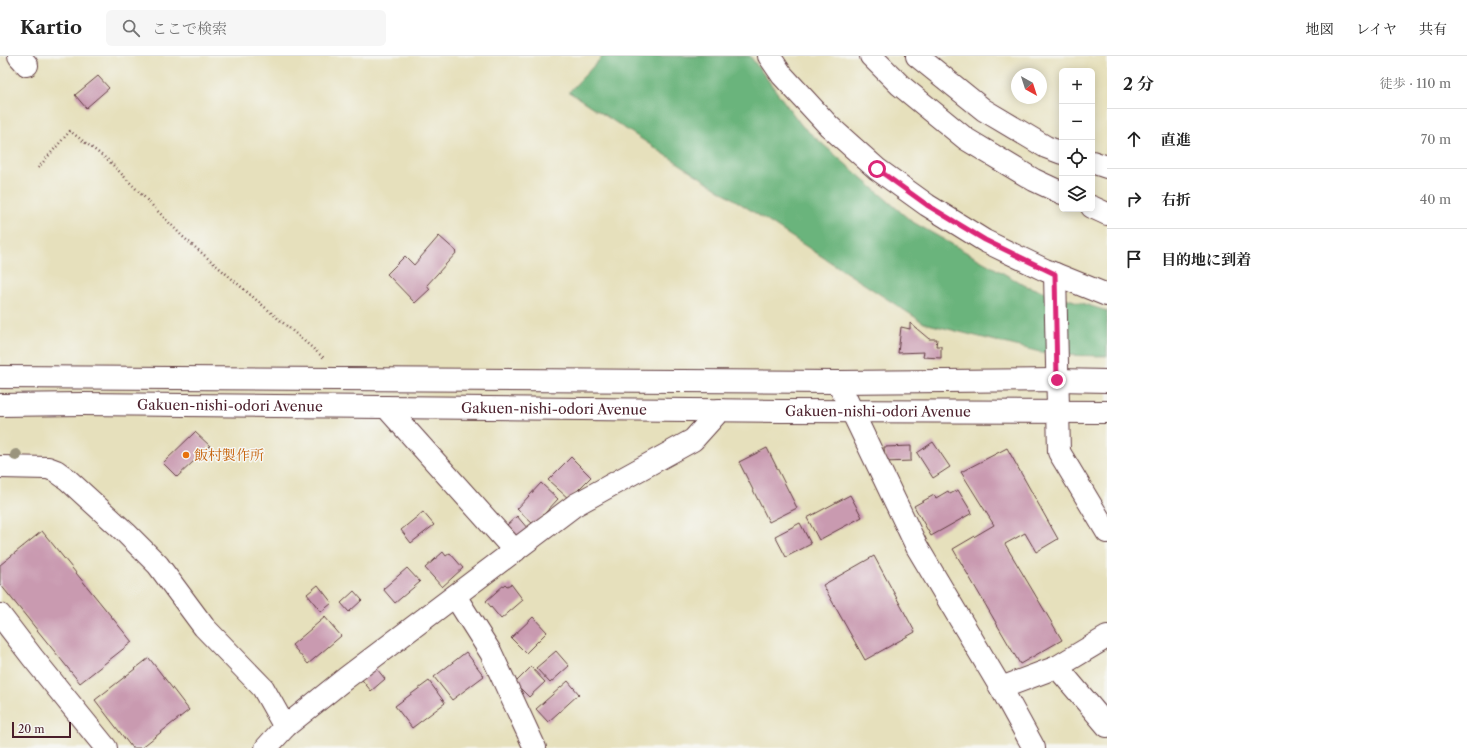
<!DOCTYPE html>
<html lang="ja">
<head>
<meta charset="utf-8">
<style>
  :root { --surface:#fff; --page:#f6f6f6; --text:#222; --muted:#767676; --line:#e0e0e0 }
  body { margin:0; font-family:"Libre Caslon Text","Noto Serif JP",serif; background:var(--page); color:var(--text) }
  .controls { position:absolute; right:12px; top:12px; display:grid; overflow:hidden; border-radius:6px; box-shadow:0 2px 10px #0003 }
  .controls button { width:36px; height:36px; display:grid; place-items:center; padding:0; border:0; border-bottom:1px solid var(--line); background:var(--surface); color:var(--text); font:20px sans-serif }
  .compass { position:absolute; left:1011px; top:12px; width:36px; height:36px; border-radius:50%; background:var(--surface); box-shadow:0 2px 10px #0003; rotate:141deg }
  .scale { position:absolute; left:12px; bottom:10px; width:59px; box-sizing:border-box; padding-left:4px; border:2px solid #4a1f2b; border-top:0; font-size:11px; line-height:14px; white-space:nowrap; color:#4a1f2b; -webkit-text-stroke:3px #f6f6f2; paint-order:stroke }
  .stop { position:absolute; width:12px; height:12px; margin:-9px; border:3px solid #db2777; border-radius:50%; background:#fff }
  .stop.end { background:#db2777; border-color:#fff; box-shadow:0 1px 4px #0008 }
  .list { margin:0; padding:0; list-style:none }
  h2 { display:flex; justify-content:space-between; align-items:center; height:52px; margin:0; padding:0 16px; font-size:17px }
  h2 small { font-size:13px; font-weight:400; color:var(--muted) }
  .list li { display:grid; grid-template-columns:26px 1fr auto; gap:12px; align-items:center; box-sizing:border-box; height:60px; padding:0 16px; border-top:1px solid var(--line) }
  .list b { display:block; font-size:15px; white-space:nowrap }
  .list em { font-size:13px; font-style:normal; color:var(--muted) }
  .icon { flex:none; width:22px; height:22px; fill:none; stroke:currentColor; stroke-width:2; stroke-linecap:round; stroke-linejoin:round }
  .map { position:relative; flex:none; width:1107px; height:692px; overflow:hidden }
  header { display:flex; align-items:center; gap:24px; box-sizing:border-box; height:56px; padding:0 20px; background:var(--surface); border-bottom:1px solid var(--line) }
  header strong { font-size:19px }
  nav { display:flex; gap:22px; margin-inline-start:auto; font-size:14px }
  .search { width:280px; height:36px; background:var(--page); display:flex; align-items:center; gap:10px; box-sizing:border-box; padding:0 14px; border-radius:6px; color:var(--muted); font-size:15px }
  main { display:flex }
  aside { flex:1; background:var(--surface) }
  .map>svg:first-child { display:block }
</style>
</head>
<body>
<header>
<strong>Kartio</strong>
<div class="search"><svg class="icon" aria-label="search" viewBox="0 0 24 24"><circle cx="10" cy="10" r="6"/><path d="M15 15l6 6"/></svg>ここで検索</div>
<nav><a>地図</a><a>レイヤ</a><a>共有</a></nav>
</header>
<main>
<div class="map">
<svg width="1107" height="692" viewBox="0 0 1107 692">
  <rect width="100%" height="100%" fill="#f6f6f2"/>
  <filter id="ink" filterUnits="userSpaceOnUse"><feTurbulence type="fractalNoise" baseFrequency=".025" numOctaves="2"/><feDisplacementMap in="SourceGraphic" scale="8" xChannelSelector="R" yChannelSelector="G"/><feConvolveMatrix kernelMatrix="1 2 1 2 8 2 1 2 1" color-interpolation-filters="sRGB"/></filter>
  <filter id="wash" filterUnits="userSpaceOnUse"><feTurbulence type="fractalNoise" baseFrequency=".012" numOctaves="4" result="noise"/><feDisplacementMap in="SourceGraphic" scale="16" xChannelSelector="R" yChannelSelector="G"/><feGaussianBlur stdDeviation="0.9" result="paint"/><feColorMatrix in="noise" values="0 0 0 0 0 0 0 0 0 0 0 0 0 0 0 0 0 1.4 0 .05"/><feComposite in="paint" operator="in"/></filter>
  <g filter="url(#wash)">
    <rect width="100%" height="100%" fill="#e6e0bc"/>
    <!-- forest -->
    <polygon fill="#6ab47b" stroke="#5a6a53" points="603,0 750,0 802,70 911,165 1026,230 1107,255 1107,300 1052,299 924,267 569,36"/>
    <g id="blocks">
      <!-- building -->
      <g fill="#c99ab0">
        <polygon points="98,20 109,32 86,52 75,39"/>
        <polygon points="439,180 457,196 427,229 430,233 415,247 387,218 405,200 414,209"/>
        <polygon points="910,267 929,283 937,283 936,290 941,290 941,302 923,301 924,296 898,297 901,271 910,273"/>
        <polygon points="195,376 210,390 177,421 163,407"/>
        <polygon points="933,386 950,411 933,422 917,397"/>
        <polygon points="911,390 911,405 885,406 884,391"/>
        <polygon points="767,392 797,452 769,466 739,406"/>
        <polygon points="1007,392 1058,483 1036,496 1025,477 1005,488 1062,584 1020,608 953,493 994,469 961,416"/>
        <polygon points="571,401 591,421 569,443 548,424"/>
        <polygon points="541,427 558,443 534,469 517,453"/>
        <polygon points="958,434 972,457 931,480 914,450 934,439 936,442 948,435 950,438"/>
        <polygon points="850,439 862,461 819,484 807,462"/>
        <polygon points="423,456 434,469 411,487 401,474"/>
        <polygon points="517,460 528,473 518,481 507,469"/>
        <polygon points="800,467 811,488 786,501 775,480"/>
        <polygon points="42,475 132,586 80,627 0,528 0,509"/>
        <polygon points="443,496 446,500 450,497 463,512 442,531 425,512"/>
        <polygon points="874,500 915,576 865,604 823,529"/>
        <polygon points="407,512 420,526 395,547 383,533"/>
        <polygon points="505,528 507,530 511,528 523,544 501,563 486,545"/>
        <polygon points="318,529 332,547 321,556 307,538"/>
        <polygon points="354,535 362,544 349,556 341,547"/>
        <polygon points="325,561 341,580 308,608 292,589"/>
        <polygon points="533,561 547,576 526,597 511,582"/>
        <polygon points="556,595 569,610 550,627 536,612"/>
        <polygon points="466,596 484,620 452,644 434,621"/>
        <polygon points="149,602 189,654 141,692 132,692 95,644"/>
        <polygon points="373,608 385,623 371,635 359,620"/>
        <polygon points="531,611 545,626 529,641 515,627"/>
        <polygon points="429,625 445,647 412,672 395,650"/>
        <polygon points="568,625 579,638 548,666 536,653"/>
      </g>
    </g>
  </g>
  <g filter="url(#ink)">
    <use href="#blocks" fill-opacity="0" stroke="#613c41" stroke-width="1"/>
    <g fill="none" stroke-linecap="round" stroke-linejoin="round">
      <!-- minor casing -->
      <g stroke="#613c41" stroke-width="24">
        <g id="minor">
          <polyline points="19,0 27,9"/>
          <polyline points="769,0 782,19 829,70 877,113 927,149 985,185 1045,214 1107,239"/>
          <polyline points="871,0 900,29 966,83 1034,124 1062,137"/>
          <polyline points="917,0 984,54 1046,91 1062,97"/>
          <polyline points="1092,106 1107,111"/>
          <polyline points="1092,151 1107,158"/>
          <polyline points="1055,218 1059,396 1107,476"/>
          <polyline points="838,326 917,491 1001,632 1034,692"/>
          <polyline points="386,351 515,495"/>
          <polyline points="0,411 48,412 56,415 67,423 126,477 158,509 204,571 263,632 285,671"/>
          <polyline points="455,540 491,597 535,692"/>
          <polyline points="0,559 33,602 106,692"/>
          <polyline points="1057,611 1107,581"/>
          <polyline points="1001,632 1057,611 1107,670"/>
          <polyline points="266,692 285,671 346,622 575,449 693,384 720,354"/>
        </g>
      </g>
      <!-- highway casing -->
      <g stroke="#613c41" stroke-width="24">
        <g id="highway">
          <polyline points="0,321 838,326 1057,324 1107,325"/>
          <path id="s1" d="M0,349L83,348L783,355L1107,356"/>
        </g>
      </g>
      <!-- path -->
      <polyline stroke="#613c41" stroke-width="2.5" stroke-dasharray="1 3" stroke-linecap="butt" points="38,112 70,75 108,104 182,180 324,302"/>
      <!-- minor -->
      <use href="#minor" stroke="#fff" stroke-width="22"/>
      <!-- highway -->
      <use href="#highway" stroke="#fff" stroke-width="22"/>
    </g>
    <!-- trees -->
    <circle fill="#9a947d" cx="16" cy="399" r="6"/>
  </g>
  <g fill="none" stroke-linecap="round" stroke-linejoin="round" filter="url(#ink)">
    <!-- route -->
    <polyline stroke="#db2777" stroke-width="5" points="877,113 927,149 985,184 1055,218 1057,324"/>
  </g>
  <!-- markers -->
  <circle fill="#e8710a" stroke="#f6f6f2" stroke-width="1.5" cx="186" cy="399" r="4"/>
  <g text-anchor="middle" stroke-width="3" stroke-linejoin="round" paint-order="stroke">
    <!-- street labels -->
    <g font-size="14" fill="#4a1f2b" stroke="#f6f6f2">
      <text dy="5" stroke="none"><textPath href="#s1" startOffset="230">Gakuen-nishi-odori Avenue</textPath></text>
      <text dy="5" stroke="none"><textPath href="#s1" startOffset="554">Gakuen-nishi-odori Avenue</textPath></text>
      <text dy="5" stroke="none"><textPath href="#s1" startOffset="878">Gakuen-nishi-odori Avenue</textPath></text>
    </g>
    <!-- food labels -->
    <g font-size="14" fill="#c56008" stroke="#f6f6f2" text-anchor="start">
      <text x="194" y="404">飯村製作所</text>
    </g>
  </g>
</svg>
<div class="controls">
<button>+</button>
<button>−</button>
<button><svg class="icon" aria-label="locate" viewBox="0 0 24 24"><circle cx="12" cy="12" r="6"/><path d="M12 2v4M12 18v4M2 12h4M18 12h4"/></svg></button>
<button><svg class="icon" aria-label="layers" viewBox="0 0 24 24"><path d="M12 4l9 5-9 5-9-5zM3 14l9 5 9-5"/></svg></button>
</div>
<svg class="compass" viewBox="-18 -18 36 36"><path d="M0-13l5 13h-10z" fill="#e53935"/><path d="M0 13l5-13h-10z" fill="#767676"/></svg>
<div class="scale">20 m</div>
<div class="stop" style="left:877px;top:113px"></div>
<div class="stop end" style="left:1057px;top:324px"></div>
</div>
<aside>
<h2>2 分<small>徒歩 · 110 m</small></h2>
<ul class="list">
<li><svg class="icon" aria-label="ahead" viewBox="0 0 24 24"><path d="M12 20V5M6 11l6-6 6 6"/></svg><div><b>直進</b></div><em>70 m</em></li>
<li><svg class="icon" aria-label="right" viewBox="0 0 24 24"><path d="M7 20v-9h11M14 6l5 5-5 5"/></svg><div><b>右折</b></div><em>40 m</em></li>
<li><svg class="icon" aria-label="arrive" viewBox="0 0 24 24"><path d="M6 21V4h12l-3 4 3 4H6"/></svg><div><b>目的地に到着</b></div></li>
</ul>
</aside>
</main>
</body>
</html>
